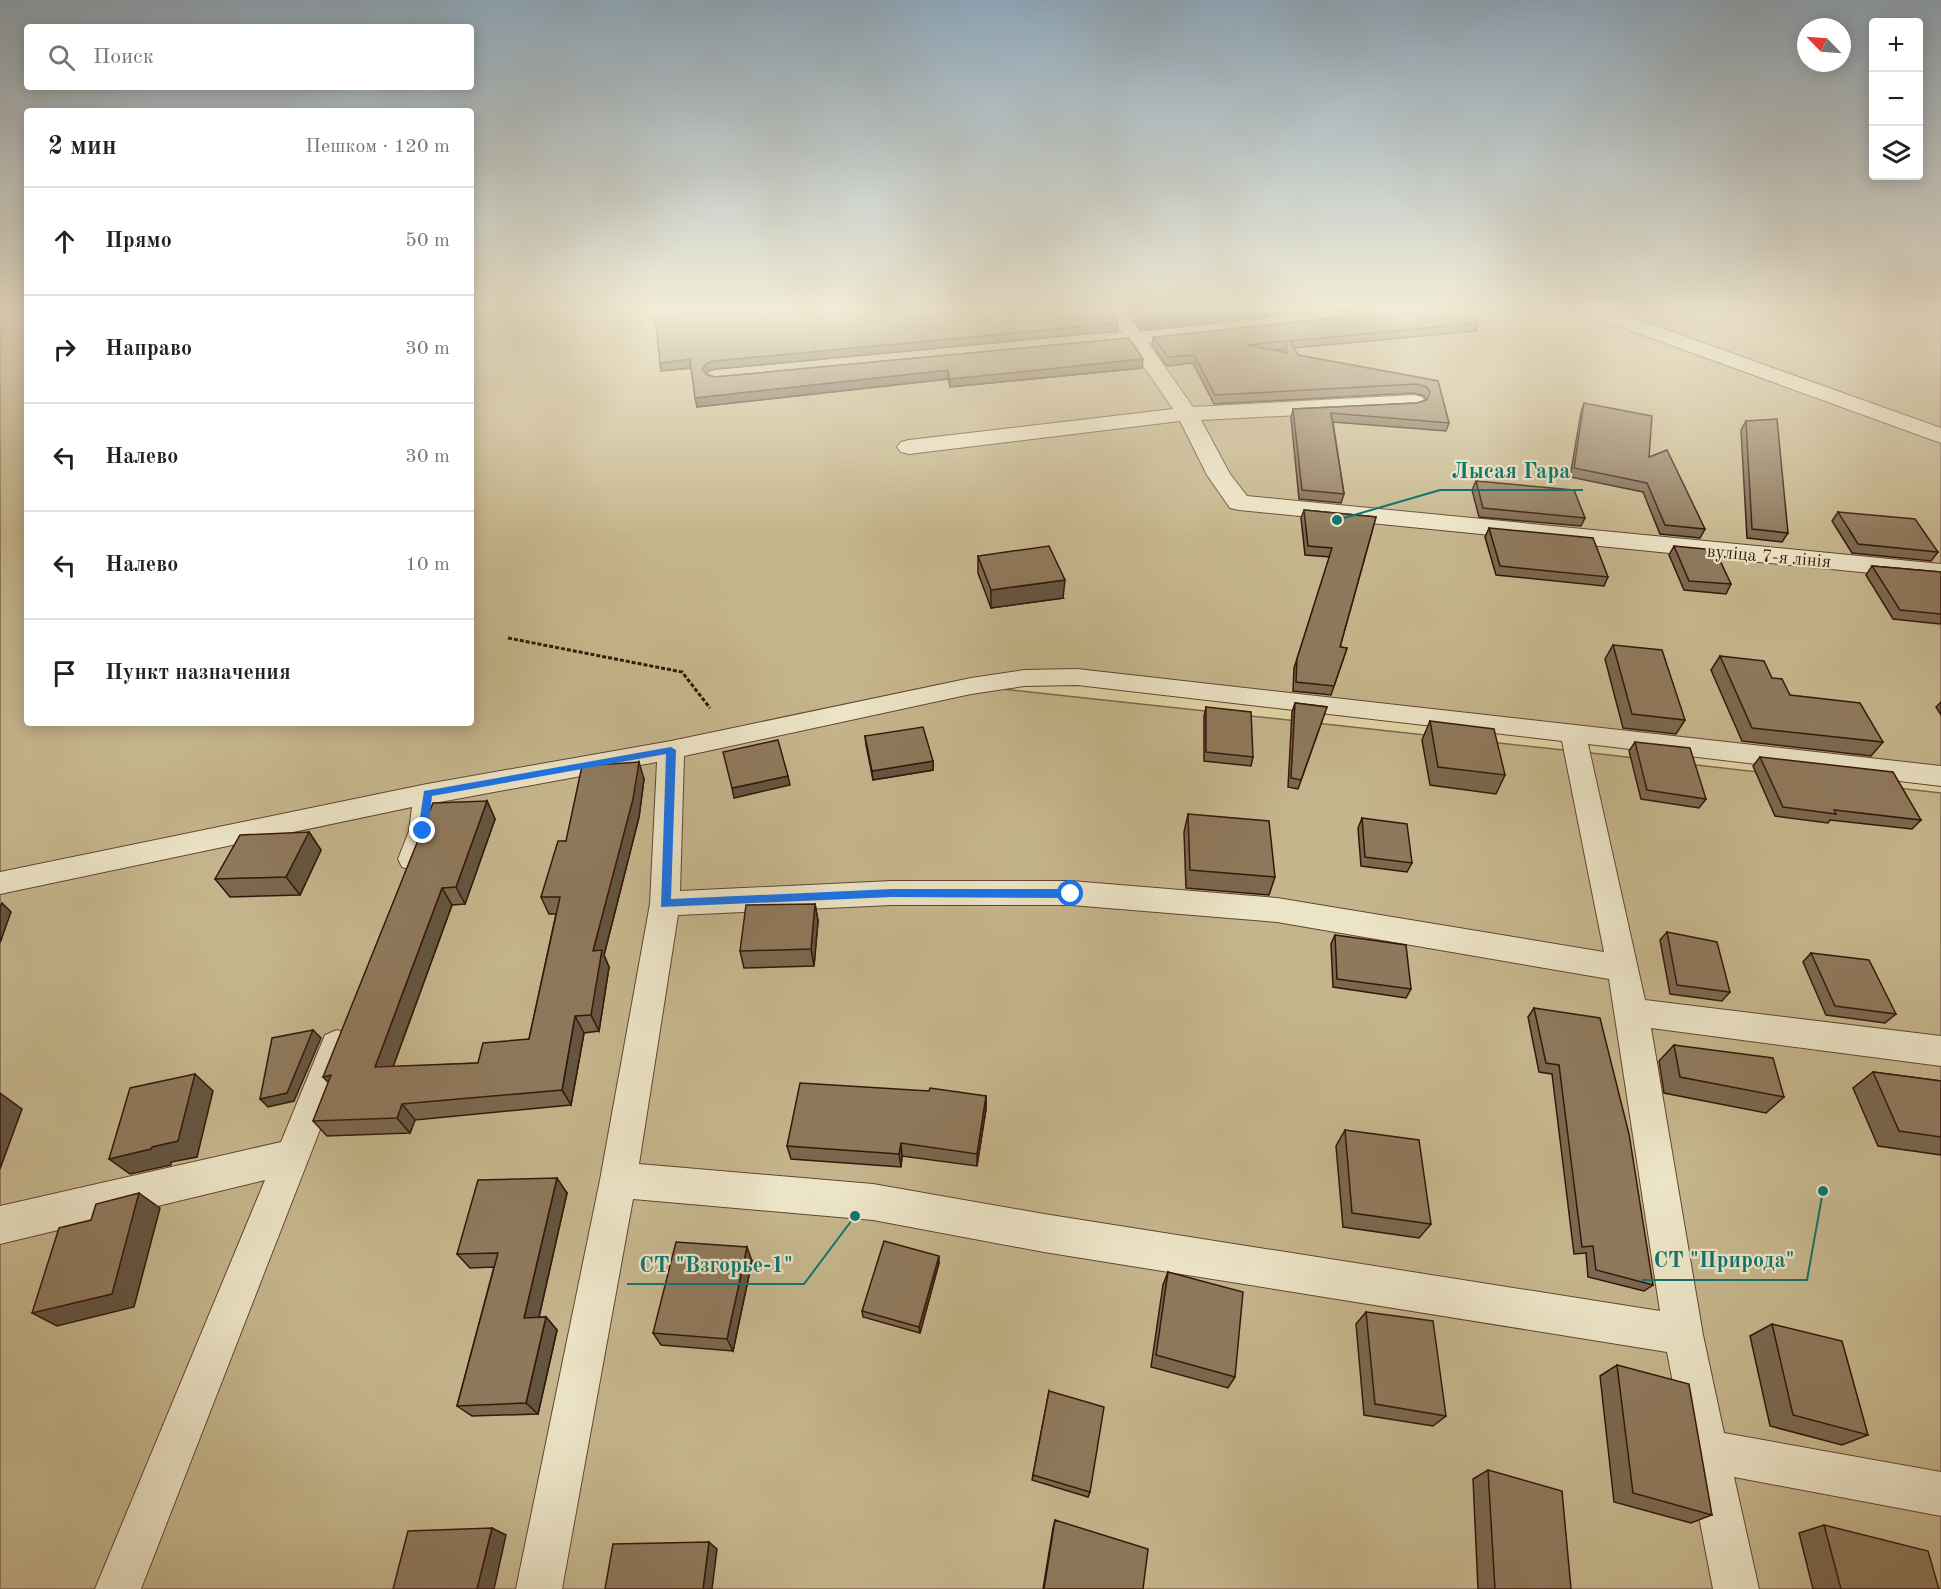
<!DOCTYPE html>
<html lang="ru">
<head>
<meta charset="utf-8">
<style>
  :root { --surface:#fff; --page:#f6f6f6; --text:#202124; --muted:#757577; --line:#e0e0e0 }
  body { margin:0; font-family:"Old Standard TT",serif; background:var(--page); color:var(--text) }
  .controls { position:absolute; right:18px; top:18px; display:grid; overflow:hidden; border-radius:6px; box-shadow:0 3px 15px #0003 }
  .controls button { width:54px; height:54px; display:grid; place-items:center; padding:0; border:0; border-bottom:2px solid var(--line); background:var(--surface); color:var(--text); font:30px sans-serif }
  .compass { position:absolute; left:1797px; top:18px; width:54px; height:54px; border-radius:50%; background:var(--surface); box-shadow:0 3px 15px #0003; rotate:295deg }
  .stop { position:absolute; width:18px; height:18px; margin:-14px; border:4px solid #1a73e8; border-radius:50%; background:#fff }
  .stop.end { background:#1a73e8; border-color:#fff; box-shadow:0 2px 6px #0008 }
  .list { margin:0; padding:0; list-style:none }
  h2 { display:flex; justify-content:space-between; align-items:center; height:78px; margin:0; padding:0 24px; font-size:26px }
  h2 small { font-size:20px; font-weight:400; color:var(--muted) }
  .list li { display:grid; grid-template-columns:39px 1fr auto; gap:18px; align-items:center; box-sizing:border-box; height:108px; padding:0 24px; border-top:2px solid var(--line) }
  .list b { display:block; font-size:22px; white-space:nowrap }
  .list em { font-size:20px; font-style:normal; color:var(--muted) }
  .icon { flex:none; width:33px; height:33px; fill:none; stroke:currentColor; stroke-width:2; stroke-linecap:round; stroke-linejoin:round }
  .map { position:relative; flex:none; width:1941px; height:1589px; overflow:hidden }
  .search { position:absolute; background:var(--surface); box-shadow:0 3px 15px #0003; left:24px; top:24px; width:450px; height:66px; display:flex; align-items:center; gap:15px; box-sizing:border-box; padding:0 21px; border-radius:6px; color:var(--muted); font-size:22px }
  .panel { position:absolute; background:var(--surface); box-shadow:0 3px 15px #0003; left:24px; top:108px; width:450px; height:618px; border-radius:6px }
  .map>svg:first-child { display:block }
</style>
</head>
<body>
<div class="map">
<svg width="1941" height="1589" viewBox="0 0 1941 1589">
  <rect width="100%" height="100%" fill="#e2d5a7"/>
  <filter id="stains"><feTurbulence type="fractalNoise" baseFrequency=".00333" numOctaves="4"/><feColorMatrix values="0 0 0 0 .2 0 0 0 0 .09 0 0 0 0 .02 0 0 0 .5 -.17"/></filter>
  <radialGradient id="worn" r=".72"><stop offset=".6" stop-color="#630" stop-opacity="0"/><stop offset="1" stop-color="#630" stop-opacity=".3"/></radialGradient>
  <!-- green -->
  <polygon fill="#c5b58c" stroke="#7e664c" stroke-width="1.5" points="471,311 1941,311 1941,774 1077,677 975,686 1600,754 1941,793 1941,1589 0,1589 0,319 27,312 27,723 471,723"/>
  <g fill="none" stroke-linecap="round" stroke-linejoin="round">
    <!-- lane casing -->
    <g stroke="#614632" stroke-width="2">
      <g id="lane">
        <path d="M1077,669L1941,766V786L1588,744L1645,1000L1941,1036V1066L1651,1028L1703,1335L1724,1433L1941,1472V1516L1734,1477L1759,1589H1713L1667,1352L1044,1252L873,1220L633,1199L562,1589H516L600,1180L650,904L657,762L440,802C437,825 433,846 422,867L412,870L402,867L398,859L409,831L412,807L0,894V872L427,784L671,741L971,678L1024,670ZM1077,685L1562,741L1604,952L1277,898L1071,881H892L680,891L684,756L971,694L1024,686ZM892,905H1071L1277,922L1609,979L1660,1311L1044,1214L873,1184L639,1164L678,915Z"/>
        <polygon points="337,1030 349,1035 353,1045 141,1589 95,1589 265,1180 0,1244 0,1206 281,1142 325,1035"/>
      </g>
    </g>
    <!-- street casing -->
    <g stroke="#614632" stroke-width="2">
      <g id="street">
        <polygon points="1107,311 1126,311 1140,332 1220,324 1227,326 1230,330 1227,334 1220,336 1148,343 1193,407 1414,395 1422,397 1425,402 1422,407 1414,409 1201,420 1230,474 1247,496 1941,564 1941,580 1239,510 1230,508 1207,475 1180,421 909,454 901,452 897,447 901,442 909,440 1173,409 1129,345 1109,344 1106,340 1109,336 1122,333"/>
        <polygon points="1355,311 1410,311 1408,315 1401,317 1349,324 1342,322 1339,318 1342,314"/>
        <polygon points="1586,311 1614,311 1941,428 1941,443 1588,315"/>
      </g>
    </g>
    <!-- path -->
    <polyline stroke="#36160b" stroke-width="3" stroke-dasharray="4 2" stroke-linecap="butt" points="508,638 682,672 710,708"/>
    <!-- lane -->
    <use href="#lane" fill="#ece4c6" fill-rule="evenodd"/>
    <!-- street -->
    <use href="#street" fill="#ece4c6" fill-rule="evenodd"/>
  </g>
  <!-- wall -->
  <g fill="#7b684f" stroke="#36160b" stroke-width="1.5" fill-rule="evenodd">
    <polygon points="1129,311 1324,311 1141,330"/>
    <polygon points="1118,323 1117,331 716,369 708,371 706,374 715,377 1129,338 1142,368 950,387 948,379 697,407 691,368 661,371 660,363"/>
    <path d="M1479,323L1476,331L1294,348L1298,355L1438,381L1449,423L1446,431L1333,422L1344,494L1341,503L1299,499L1291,418L1293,409L1417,403L1426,400L1424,396L1414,393L1214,404L1193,363L1167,366L1152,345L1153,337ZM1284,349V352L1275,350Z"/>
    <polygon points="1584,403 1649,457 1705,529 1700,538 1660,534 1643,492 1570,477 1581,412"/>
    <polygon points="1746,421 1788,533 1782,542 1747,538 1741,430"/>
    <polygon points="1476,481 1585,518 1581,526 1479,517 1472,490"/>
    <polygon points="1304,510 1376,517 1340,647 1347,648 1331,695 1293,691 1294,668 1330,557 1305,555 1301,518"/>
    <polygon points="1838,512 1938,552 1931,561 1852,553 1832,521"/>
    <polygon points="1489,528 1608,577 1604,586 1496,575 1485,537"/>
    <polygon points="1674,546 1731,584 1726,594 1684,590 1669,555"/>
    <polygon points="978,556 1063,598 991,608 978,573"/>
    <polygon points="1872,566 1941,572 1941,623 1940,624 1893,619 1866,575"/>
    <polygon points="1613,645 1685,720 1676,734 1623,728 1605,659"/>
    <polygon points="1720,656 1772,678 1790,695 1883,742 1871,756 1742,741 1711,670"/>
    <polygon points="1941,702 1941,715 1936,707"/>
    <polygon points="1295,703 1327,707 1298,789 1288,787 1292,712"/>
    <polygon points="1206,707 1253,757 1251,766 1204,761 1204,716"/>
    <polygon points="1430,721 1505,775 1496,794 1430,785 1422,740"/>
    <polygon points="865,736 933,761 933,770 873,780 866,745"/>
    <polygon points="1635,742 1706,799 1699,808 1641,799 1629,751"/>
    <polygon points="1760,757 1921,820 1912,829 1830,820 1828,823 1775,816 1753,766"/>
    <polygon points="644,779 639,817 604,955 609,967 599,1031 584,1033 571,1105 415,1120 410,1133 327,1136 313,1121 487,801 495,819 465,904 452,905 393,1067 478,1063 529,1039 556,914 549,914 541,897 566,841"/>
    <polygon points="1188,814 1275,877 1269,895 1186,888 1184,832"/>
    <polygon points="1362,818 1412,863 1407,872 1361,866 1358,828"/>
    <polygon points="309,832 321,850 300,895 230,897 215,879"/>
    <polygon points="815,904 818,921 814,966 744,968 740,951"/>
    <polygon points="1667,932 1730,992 1722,1001 1670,994 1660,940"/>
    <polygon points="1335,935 1411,989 1406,998 1333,987 1331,944"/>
    <polygon points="1811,953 1896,1014 1885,1023 1826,1015 1803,962"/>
    <polygon points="1534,1008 1653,1285 1644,1291 1588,1277 1586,1253 1574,1254 1552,1074 1539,1072 1528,1017"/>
    <polygon points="1674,1045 1784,1097 1766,1113 1664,1093 1659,1061"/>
    <polygon points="1873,1072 1941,1081 1941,1155 1878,1146 1853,1088"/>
    <polygon points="986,1096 986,1109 977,1166 902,1156 901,1167 791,1159 787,1146"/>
    <polygon points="1345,1130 1431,1224 1419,1238 1343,1227 1336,1146"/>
    <polygon points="567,1193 539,1317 546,1317 557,1330 538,1414 472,1416 457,1406 494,1267 470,1268 457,1254"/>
    <polygon points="752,1261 733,1351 661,1345 653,1333"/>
    <polygon points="939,1263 920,1333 863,1317 862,1311"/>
    <polygon points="1168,1272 1235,1377 1228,1388 1151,1367 1163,1285"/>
    <polygon points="1366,1312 1446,1416 1433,1426 1364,1415 1356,1324"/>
    <polygon points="1772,1324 1868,1435 1842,1445 1770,1426 1750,1336"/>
    <polygon points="1617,1365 1712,1515 1691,1523 1614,1502 1600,1376"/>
    <polygon points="1049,1391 1090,1492 1088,1497 1032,1480"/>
    <polygon points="1488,1470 1571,1589 1478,1589 1473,1479"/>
    <polygon points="1055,1520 1143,1589 1043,1589 1053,1528"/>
    <polygon points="1824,1525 1939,1589 1813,1589 1799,1533"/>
  </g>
  <!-- shaded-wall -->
  <g fill="#645540" stroke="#36160b" stroke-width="1.5">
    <polygon points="1246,311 1324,311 1141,330 1142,322"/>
    <polygon points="1118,323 1117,331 716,369 708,371 704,377 702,369 707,363 714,361"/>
    <polygon points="690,359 691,368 661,371 660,363"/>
    <polygon points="1143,359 1142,368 950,387 950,379"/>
    <polygon points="948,370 948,379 697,407 695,398"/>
    <polygon points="1065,580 1063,598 991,608 991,590"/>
    <polygon points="933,761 933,770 873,780 872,771"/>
    <polygon points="639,762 644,779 639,817 604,955 609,967 599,1031 591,1015 593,951"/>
    <polygon points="788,776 790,785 734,798 732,788"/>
    <polygon points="487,801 495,819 465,904 456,887"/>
    <polygon points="309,832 321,850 300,895 286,877"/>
    <polygon points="442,888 452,905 387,1083 375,1067"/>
    <polygon points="2,903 11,912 0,943 0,907"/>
    <polygon points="815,904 818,921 814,966 811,949"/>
    <polygon points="575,1016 584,1033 571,1105 562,1090"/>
    <polygon points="313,1030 321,1038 294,1101 268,1107 260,1099"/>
    <polygon points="195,1074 213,1091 197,1157 171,1162 171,1165 130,1174 109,1159 152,1147"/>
    <polygon points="331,1075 337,1092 323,1077"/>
    <polygon points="0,1093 22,1109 0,1169"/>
    <polygon points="986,1096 986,1109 977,1166 977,1154"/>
    <polygon points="402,1104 415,1120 410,1133 397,1118"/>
    <polygon points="901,1143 902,1156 901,1167 899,1154"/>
    <polygon points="557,1178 567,1193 536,1330 524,1318"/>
    <polygon points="139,1193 160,1208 134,1307 57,1326 32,1313"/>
    <polygon points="747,1247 752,1261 733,1351 727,1339"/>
    <polygon points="939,1256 939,1263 920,1333 919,1327"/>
    <polygon points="546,1317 557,1330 538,1414 526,1403"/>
    <polygon points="492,1528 506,1535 494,1589 477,1589"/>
    <polygon points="709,1542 717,1549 712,1589 703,1589"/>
  </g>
  <!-- building -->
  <g fill="#8f795c" stroke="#36160b" stroke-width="1.5" fill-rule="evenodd">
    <polygon points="678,311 1110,311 1118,323 714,361 707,363 702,369 707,375 715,377 1129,338 1143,359 950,379 948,370 695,398 690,359 660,363 655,317 678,316"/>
    <polygon points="1135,311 1246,311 1142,322"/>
    <path d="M1402,311H1464L1479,323L1290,341L1298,355L1438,381L1449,423L1331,413L1344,494L1302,490L1293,409L1417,403L1427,400L1430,392L1427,387L1417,384L1215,395L1194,355L1168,357L1153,337ZM1286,341L1287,353L1248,345Z"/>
    <polygon points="1584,403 1652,416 1649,457 1667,450 1705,529 1665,525 1647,483 1574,468"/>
    <polygon points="1777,419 1788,533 1752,529 1746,421"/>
    <polygon points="1476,481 1574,490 1585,518 1483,508"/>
    <polygon points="1304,510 1376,517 1340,647 1347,648 1334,686 1296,682 1297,659 1332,548 1308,546"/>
    <polygon points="1838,512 1915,519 1938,552 1858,544"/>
    <polygon points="1489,528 1593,538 1608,577 1500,566"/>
    <polygon points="1049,546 1065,580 991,590 978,556"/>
    <polygon points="1674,546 1715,550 1731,584 1689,581"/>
    <polygon points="1872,566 1941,572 1941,614 1900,610"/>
    <polygon points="1613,645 1662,650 1685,720 1632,714"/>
    <polygon points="1720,656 1764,661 1772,678 1782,679 1790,695 1860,703 1883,742 1752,728"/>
    <polygon points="1295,703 1327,707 1301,780 1291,778"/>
    <polygon points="1206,707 1251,712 1253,757 1206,752"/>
    <polygon points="1430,721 1494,729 1505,775 1438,767"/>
    <polygon points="923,727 933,761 872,771 865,736"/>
    <polygon points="778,740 788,776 732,788 723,752"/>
    <polygon points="1635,742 1690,748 1706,799 1647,790"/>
    <polygon points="1760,757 1893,772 1921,820 1834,810 1836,814 1783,807"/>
    <polygon points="639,762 633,799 593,951 602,950 591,1015 575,1016 562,1090 402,1104 397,1118 313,1121 331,1075 323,1077 433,803 487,801 456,887 442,888 375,1067 478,1063 483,1043 529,1039 560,897 541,897 558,841 566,841 582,766"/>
    <polygon points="1188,814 1269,821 1275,877 1190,870"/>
    <polygon points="1362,818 1407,824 1412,863 1365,857"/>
    <polygon points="309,832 286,877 215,879 240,835"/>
    <polygon points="815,904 811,949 740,951 746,905"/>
    <polygon points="1667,932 1717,942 1730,992 1677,985"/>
    <polygon points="1335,935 1406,945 1411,989 1337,979"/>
    <polygon points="1811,953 1869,960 1896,1014 1835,1006"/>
    <polygon points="1534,1008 1600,1018 1629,1134 1653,1285 1596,1270 1593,1246 1582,1247 1559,1065 1546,1063"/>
    <polygon points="313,1030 287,1093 260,1099 272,1038"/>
    <polygon points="1674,1045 1773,1058 1784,1097 1680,1077"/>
    <polygon points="1873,1072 1941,1081 1941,1137 1899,1131"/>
    <polygon points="195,1074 178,1141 152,1147 151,1149 109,1159 130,1088"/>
    <polygon points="800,1083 929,1091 930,1088 986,1096 977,1154 901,1143 899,1154 787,1146"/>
    <polygon points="1345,1130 1419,1140 1431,1224 1352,1213"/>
    <polygon points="557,1178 524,1318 546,1317 526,1403 457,1406 498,1253 457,1254 478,1180"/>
    <polygon points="139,1193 112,1294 32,1313 59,1228 91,1220 96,1204"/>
    <polygon points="884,1241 939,1256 919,1327 862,1311"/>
    <polygon points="676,1242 747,1247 727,1339 653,1333"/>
    <polygon points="1168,1272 1243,1292 1235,1377 1156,1355"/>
    <polygon points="1366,1312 1433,1321 1446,1416 1375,1404"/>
    <polygon points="1772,1324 1842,1341 1868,1435 1793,1415"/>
    <polygon points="1617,1365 1689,1384 1712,1515 1633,1493"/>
    <polygon points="1049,1391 1104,1407 1090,1492 1033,1475"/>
    <polygon points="1488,1470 1562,1491 1571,1589 1495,1589"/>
    <polygon points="1055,1520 1148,1549 1143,1589 1044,1589"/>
    <polygon points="1824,1525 1928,1551 1939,1589 1841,1589"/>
    <polygon points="492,1528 477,1589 393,1589 408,1531"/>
    <polygon points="709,1542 703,1589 605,1589 613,1544"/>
  </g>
  <!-- sky -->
  <linearGradient id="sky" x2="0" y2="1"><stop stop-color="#8ea7b9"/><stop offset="0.58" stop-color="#f2ecd7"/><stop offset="1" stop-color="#f2ecd7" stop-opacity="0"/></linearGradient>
  <rect width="1941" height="534" fill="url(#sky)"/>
  <!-- route -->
  <polygon fill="#1a73e8" points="671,747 676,750 671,899 892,889 1071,889 1077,894 1071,898 892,897 661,907 666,754 432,796 428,831 423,834 418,831 424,791"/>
  <g text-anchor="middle" stroke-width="4.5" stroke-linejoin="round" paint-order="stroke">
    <!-- far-street labels -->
    <g font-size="18" fill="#36160b" stroke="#ece4c6">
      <text transform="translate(1769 556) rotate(5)" y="6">вуліца 7-я лінія</text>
    </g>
  </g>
  <!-- callouts -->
  <path fill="none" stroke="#0f766e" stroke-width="2" d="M1337 520L1440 490H1583M1823 1191L1807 1280H1642M855 1216L804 1284H627"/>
  <g fill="#0f766e" stroke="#ece4c6" stroke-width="2">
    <circle cx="1337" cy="520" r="6"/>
    <circle cx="1823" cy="1191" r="6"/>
    <circle cx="855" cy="1216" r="6"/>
  </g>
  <g font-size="22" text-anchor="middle" font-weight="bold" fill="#0f766e" stroke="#ece4c6" stroke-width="4.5" stroke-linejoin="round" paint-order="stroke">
    <text x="1511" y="478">Лысая Гара</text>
    <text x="1724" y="1267">СТ "Природа"</text>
    <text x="716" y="1272">СТ "Взгорье-1"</text>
  </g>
  <rect width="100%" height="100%" filter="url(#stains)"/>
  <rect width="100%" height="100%" fill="url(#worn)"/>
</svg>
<div class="controls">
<button>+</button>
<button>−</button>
<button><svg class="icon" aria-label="layers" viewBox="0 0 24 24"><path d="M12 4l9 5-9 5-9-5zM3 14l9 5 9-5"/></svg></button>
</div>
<svg class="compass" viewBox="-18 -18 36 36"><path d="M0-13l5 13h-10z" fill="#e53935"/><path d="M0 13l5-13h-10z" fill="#757577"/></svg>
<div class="stop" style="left:1071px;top:894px"></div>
<div class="stop end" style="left:423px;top:831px"></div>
<div class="search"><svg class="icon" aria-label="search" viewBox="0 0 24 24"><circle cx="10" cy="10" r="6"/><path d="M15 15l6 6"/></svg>Поиск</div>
<section class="panel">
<h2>2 мин<small>Пешком · 120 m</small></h2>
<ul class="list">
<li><svg class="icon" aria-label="ahead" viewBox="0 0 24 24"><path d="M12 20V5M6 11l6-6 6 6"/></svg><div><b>Прямо</b></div><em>50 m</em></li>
<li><svg class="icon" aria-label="right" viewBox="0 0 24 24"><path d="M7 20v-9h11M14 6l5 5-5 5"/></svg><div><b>Направо</b></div><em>30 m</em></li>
<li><svg class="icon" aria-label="left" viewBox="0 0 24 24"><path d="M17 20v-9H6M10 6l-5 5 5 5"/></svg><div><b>Налево</b></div><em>30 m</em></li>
<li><svg class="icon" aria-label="left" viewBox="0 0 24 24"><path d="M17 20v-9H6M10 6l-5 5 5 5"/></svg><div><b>Налево</b></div><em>10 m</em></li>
<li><svg class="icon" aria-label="arrive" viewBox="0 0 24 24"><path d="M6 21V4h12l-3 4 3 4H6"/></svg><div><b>Пункт назначения</b></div></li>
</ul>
</section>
</div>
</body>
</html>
